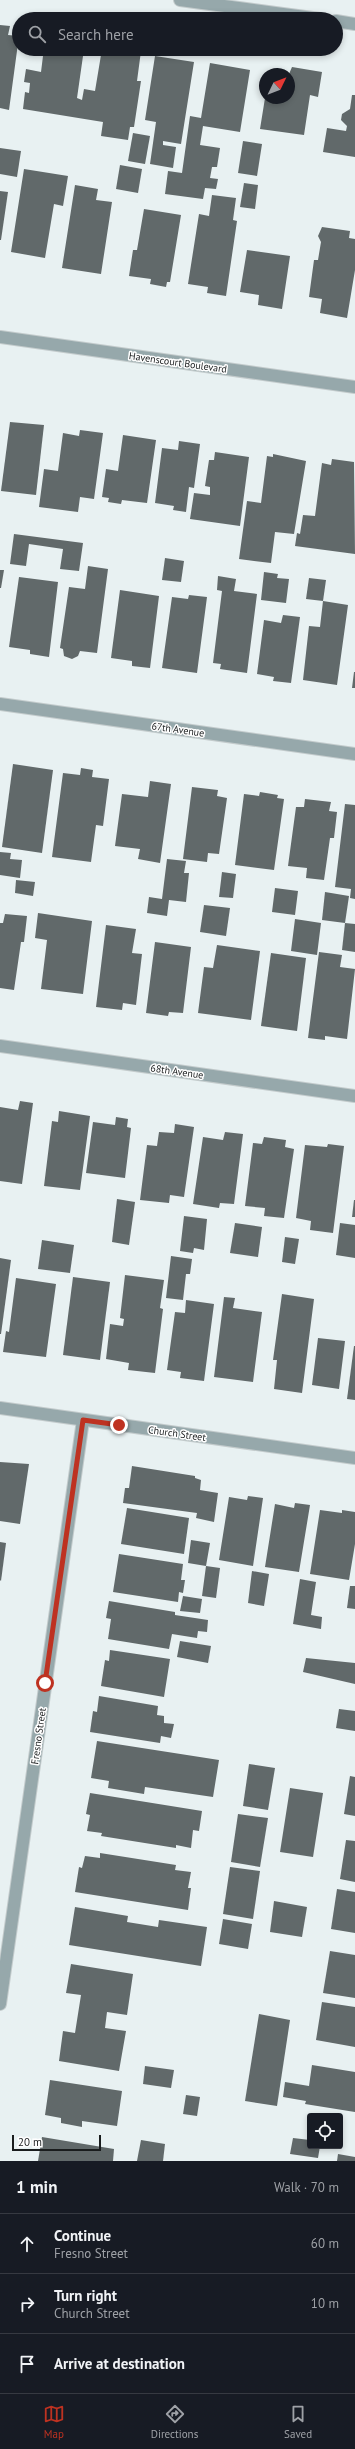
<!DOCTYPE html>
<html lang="en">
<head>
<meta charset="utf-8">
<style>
  :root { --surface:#171b24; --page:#20242c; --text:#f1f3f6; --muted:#9ea1a6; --line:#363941; --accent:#be3221 }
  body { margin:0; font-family:"PT Sans",sans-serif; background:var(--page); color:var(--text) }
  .controls { position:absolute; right:12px; bottom:12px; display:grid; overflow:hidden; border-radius:4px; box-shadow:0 2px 6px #0003 }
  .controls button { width:36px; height:36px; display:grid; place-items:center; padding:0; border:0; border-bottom:1px solid var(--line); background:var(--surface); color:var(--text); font:20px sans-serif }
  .compass { position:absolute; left:259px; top:68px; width:36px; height:36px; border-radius:50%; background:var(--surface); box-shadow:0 2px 6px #0003; rotate:47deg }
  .scale { position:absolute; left:12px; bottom:10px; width:89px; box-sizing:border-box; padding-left:4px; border:2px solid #1a1d1e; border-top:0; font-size:11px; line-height:14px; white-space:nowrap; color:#1a1d1e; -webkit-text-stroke:3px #fff; paint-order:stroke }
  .stop { position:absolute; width:12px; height:12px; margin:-9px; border:3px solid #be3221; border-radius:50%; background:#fff }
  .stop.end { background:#be3221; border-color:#fff; box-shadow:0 1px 4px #0008 }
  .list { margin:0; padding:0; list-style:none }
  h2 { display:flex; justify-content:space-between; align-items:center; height:52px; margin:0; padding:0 16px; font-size:17px }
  h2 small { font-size:13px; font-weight:400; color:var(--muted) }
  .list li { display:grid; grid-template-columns:26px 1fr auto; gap:12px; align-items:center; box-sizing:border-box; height:60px; padding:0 16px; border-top:1px solid var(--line) }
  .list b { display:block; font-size:15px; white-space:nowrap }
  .list p { margin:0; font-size:13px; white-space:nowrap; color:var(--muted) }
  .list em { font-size:13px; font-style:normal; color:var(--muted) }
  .icon { flex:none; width:22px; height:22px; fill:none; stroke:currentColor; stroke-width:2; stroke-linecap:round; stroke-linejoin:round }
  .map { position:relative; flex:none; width:355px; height:2161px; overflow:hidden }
  .search { position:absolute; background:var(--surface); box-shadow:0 2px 6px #0003; left:12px; right:12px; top:12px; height:44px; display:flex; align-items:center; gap:10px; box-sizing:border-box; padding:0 14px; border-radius:22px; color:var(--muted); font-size:15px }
  .sheet { height:232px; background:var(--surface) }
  nav { display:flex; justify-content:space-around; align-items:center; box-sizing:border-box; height:56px; border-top:1px solid var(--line); background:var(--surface); font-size:11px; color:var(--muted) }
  nav a { display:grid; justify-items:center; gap:2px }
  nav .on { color:var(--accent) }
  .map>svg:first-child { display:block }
</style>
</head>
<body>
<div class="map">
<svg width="355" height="2161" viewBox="0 0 355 2161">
  <rect width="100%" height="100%" fill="#e8f1f2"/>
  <!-- building -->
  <g fill="#61696a">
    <polygon points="0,25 10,26 8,35 19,36 9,110 0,108"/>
    <polygon points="36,49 84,49 77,98 82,100 84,89 95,91 102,49 141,51 137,81 141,81 134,127 130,127 128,140 101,136 103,122 23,109 25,92 29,93 30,83 24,82 26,69 41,72 43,56 35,55"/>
    <polygon points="155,56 194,62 181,144 163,141 163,145 176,147 173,168 150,164 156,122 145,120"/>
    <polygon points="210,63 250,70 240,132 203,126 200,145 220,148 217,167 212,167 210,178 218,179 216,189 205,188 203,199 165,194 168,171 182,173 190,116 201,118"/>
    <polygon points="292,67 322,72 318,97 310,95 304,135 260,129 265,98 289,98 289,74"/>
    <polygon points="263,76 265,76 265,87 261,87"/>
    <polygon points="352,95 355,95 355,157 323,152 327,128 346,131 347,126 341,120 342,114 350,109"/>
    <polygon points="133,133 150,136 145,164 128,161"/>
    <polygon points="243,141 262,144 257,176 238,173"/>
    <polygon points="0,148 21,151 17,177 0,174"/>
    <polygon points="120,165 142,169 138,193 116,189"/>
    <polygon points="24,169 68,176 63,206 54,204 45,258 11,252"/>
    <polygon points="244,183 258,185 255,209 240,207"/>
    <polygon points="75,185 98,189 96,200 112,202 101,274 62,268"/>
    <polygon points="0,191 8,192 1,240 0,240"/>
    <polygon points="212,195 236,198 233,220 237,221 226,296 207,293 208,287 188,284 199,214 209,216"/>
    <polygon points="144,209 181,215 170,282 167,282 166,287 150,284 151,279 129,276 133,250 137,250"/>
    <polygon points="322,227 350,231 349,238 355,239 355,270 347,318 320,313 322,299 309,297 314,260 318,260 321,242 318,236"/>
    <polygon points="247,250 290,256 282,309 258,305 259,295 240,292"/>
    <polygon points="10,422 44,425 36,495 1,491"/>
    <polygon points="80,430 103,433 94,499 80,497 78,512 39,507 44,469 58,471 63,433 79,436"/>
    <polygon points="123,435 156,440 147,503 122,500 121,504 108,502 109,498 102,497 106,469 118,471"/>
    <polygon points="179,441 200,444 194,488 189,487 186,512 173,510 174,506 155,503 162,448 178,450"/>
    <polygon points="215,452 249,457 240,526 190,519 194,493 210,495 210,487 205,486 209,460 214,460"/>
    <polygon points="273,454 306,461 294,534 275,532 271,563 239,559 247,501 261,503 267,456 273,457"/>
    <polygon points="332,459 354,462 355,554 295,546 297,533 300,534 303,515 315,516 322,463 331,465"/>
    <polygon points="14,534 83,543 79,571 60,569 63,549 29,544 26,566 10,564"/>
    <polygon points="165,558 184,561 181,582 162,580"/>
    <polygon points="88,566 108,569 97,653 80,651 78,656 72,659 64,656 63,649 60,648 69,587 85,589"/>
    <polygon points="0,570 4,570 1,588 0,588"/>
    <polygon points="264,572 278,574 277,578 289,579 286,603 261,600"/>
    <polygon points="218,576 236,579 234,591 257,594 247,673 220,669 221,664 213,663 222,591 217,590"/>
    <polygon points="19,577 58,582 49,657 30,654 30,650 9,647"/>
    <polygon points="309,578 326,580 323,601 306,599"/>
    <polygon points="120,590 159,596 150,668 132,666 132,661 111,658"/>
    <polygon points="189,595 207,597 197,673 162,668 172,597 188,599"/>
    <polygon points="323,601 348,605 337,685 303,680 309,626 320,627"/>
    <polygon points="283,615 300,617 291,683 273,681 274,677 257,674 264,620 281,623"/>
    <polygon points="354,672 355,672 355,688 352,688"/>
    <polygon points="13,764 53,770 42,853 2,847"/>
    <polygon points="81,768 93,770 92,777 109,779 103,826 96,825 91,862 52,857 63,773 80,775"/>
    <polygon points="150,781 171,784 160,863 138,859 140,849 115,846 122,794 148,797"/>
    <polygon points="192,787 218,790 217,796 227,798 219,854 208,853 207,862 183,859"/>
    <polygon points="260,792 278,795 277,798 284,799 274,870 235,865 244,794 259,796"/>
    <polygon points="305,799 331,802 329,811 337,812 334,838 330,838 324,880 306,878 307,868 288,866 296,807 304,807"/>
    <polygon points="345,804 355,805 355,899 350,898 351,889 335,887"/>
    <polygon points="0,852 11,853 10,859 22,860 20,878 0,875"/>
    <polygon points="167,859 186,861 184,873 189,873 186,902 169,900 167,916 147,913 149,897 162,899"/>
    <polygon points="222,872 236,874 233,898 219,897"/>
    <polygon points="16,880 35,882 33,896 15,893"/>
    <polygon points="275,888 298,891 295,915 272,912"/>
    <polygon points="325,892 349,896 345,923 322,920"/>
    <polygon points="204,905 230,908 226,936 200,932"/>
    <polygon points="38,913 92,921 83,994 41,989 47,940 35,938"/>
    <polygon points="5,914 27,916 24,942 21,942 14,990 0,988 0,923 3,923"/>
    <polygon points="295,919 321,923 317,955 291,951"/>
    <polygon points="345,923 355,924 355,952 342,950"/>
    <polygon points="106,925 136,929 132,953 142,954 136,1005 123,1003 122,1010 96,1007"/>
    <polygon points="155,942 191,947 183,1013 169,1012 168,1016 146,1013"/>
    <polygon points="217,945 260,951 251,1020 198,1013 204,967 213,968"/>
    <polygon points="319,952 342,955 340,967 355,969 347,1039 325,1036 325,1040 308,1038"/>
    <polygon points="271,953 306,958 297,1031 261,1026"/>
    <polygon points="20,1101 33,1103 22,1184 0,1181 0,1107 18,1110"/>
    <polygon points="59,1111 90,1116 80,1190 44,1186 52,1121 58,1122"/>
    <polygon points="116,1117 128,1119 127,1127 131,1128 125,1178 86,1173 93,1122 115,1125"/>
    <polygon points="175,1124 194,1127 184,1197 170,1195 169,1203 140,1200 147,1145 157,1146 159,1132 174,1133"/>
    <polygon points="225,1132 243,1134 234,1204 220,1203 219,1208 193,1204 203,1137 223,1140"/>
    <polygon points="264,1137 286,1140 285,1147 294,1149 284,1218 264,1216 265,1208 245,1206 253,1143 262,1144"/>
    <polygon points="328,1144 344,1146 333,1233 310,1230 311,1221 296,1218 305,1145 327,1147"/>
    <polygon points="117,1199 135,1202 129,1245 112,1242"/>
    <polygon points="354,1200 355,1200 355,1217 352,1217"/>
    <polygon points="184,1216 207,1219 204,1250 194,1248 193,1253 180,1251"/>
    <polygon points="235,1223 262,1227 258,1257 230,1253"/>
    <polygon points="340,1223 355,1225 355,1258 336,1255"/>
    <polygon points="285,1237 299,1239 295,1264 282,1262"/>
    <polygon points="42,1240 74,1245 70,1273 38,1269"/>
    <polygon points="171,1256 192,1259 190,1274 186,1274 183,1300 166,1298"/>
    <polygon points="0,1258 11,1260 1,1334 0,1334"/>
    <polygon points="125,1275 164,1280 160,1308 163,1309 155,1373 128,1370 129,1363 106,1359 110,1324 123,1326 124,1319 120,1318"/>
    <polygon points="73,1277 110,1282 100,1360 63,1355"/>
    <polygon points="16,1278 56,1284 46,1357 3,1352 6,1331 9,1332"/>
    <polygon points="282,1294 314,1299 302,1393 274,1389 277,1360 273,1360"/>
    <polygon points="224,1297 235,1298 233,1308 262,1312 253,1382 214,1377"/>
    <polygon points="186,1300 214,1304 204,1381 180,1378 181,1372 167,1370 175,1312 185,1313"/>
    <polygon points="318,1338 345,1341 339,1389 312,1385"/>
    <polygon points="354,1346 355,1346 355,1400 347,1399"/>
    <polygon points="0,1462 29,1464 20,1524 0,1521"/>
    <polygon points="132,1466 195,1476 195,1478 201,1480 200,1490 218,1493 214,1522 196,1518 197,1513 123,1503 125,1488 129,1488"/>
    <polygon points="248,1496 263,1498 253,1566 219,1560 229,1497 247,1500"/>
    <polygon points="295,1503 310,1505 299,1572 265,1567 275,1504 294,1508"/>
    <polygon points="127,1508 189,1518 184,1554 121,1544"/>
    <polygon points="320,1510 342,1513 342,1510 355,1512 355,1544 349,1580 310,1574"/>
    <polygon points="191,1540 210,1543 206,1566 220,1568 216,1598 202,1596 206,1566 188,1563"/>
    <polygon points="0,1542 6,1543 1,1581 0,1580"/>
    <polygon points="119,1554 183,1564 181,1580 185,1580 183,1593 179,1592 178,1602 113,1592"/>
    <polygon points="252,1571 269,1574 264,1606 248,1603"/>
    <polygon points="300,1579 316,1582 311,1615 322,1617 321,1629 293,1624"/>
    <polygon points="350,1586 355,1586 355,1609 347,1608"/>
    <polygon points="183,1596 202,1599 200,1613 180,1611"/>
    <polygon points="109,1601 175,1612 175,1615 208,1620 207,1632 198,1631 197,1638 172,1634 169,1649 108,1639 111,1619 106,1618"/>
    <polygon points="180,1641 211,1646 208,1663 177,1657"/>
    <polygon points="110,1650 170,1659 164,1697 101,1686 105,1660 109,1661"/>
    <polygon points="306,1658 355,1663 355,1684 303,1672"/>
    <polygon points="99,1696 158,1706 157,1715 164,1716 164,1723 174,1724 171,1738 161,1736 160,1743 90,1732 93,1711 97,1712"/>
    <polygon points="339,1709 355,1711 355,1731 336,1728"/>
    <polygon points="97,1741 219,1760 213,1797 145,1787 144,1794 108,1788 109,1781 91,1778"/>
    <polygon points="249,1764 275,1768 268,1810 243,1806"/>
    <polygon points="350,1776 355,1777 355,1816 344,1814"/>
    <polygon points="290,1788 323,1793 313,1857 280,1852"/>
    <polygon points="90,1793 202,1811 199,1831 193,1830 191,1848 176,1845 176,1848 101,1836 102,1833 87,1831 90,1815 86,1814"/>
    <polygon points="238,1814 268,1818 260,1867 231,1862"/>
    <polygon points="346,1840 355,1841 355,1882 340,1879"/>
    <polygon points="100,1853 176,1865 175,1870 191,1872 188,1888 191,1888 188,1910 75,1892 79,1867 82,1868 85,1856 100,1858"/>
    <polygon points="230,1867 260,1871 253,1919 223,1914"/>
    <polygon points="337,1889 355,1892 355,1933 331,1929"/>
    <polygon points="274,1901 307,1907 302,1937 270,1932"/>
    <polygon points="75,1907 128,1916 127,1922 158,1927 159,1920 207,1927 201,1966 69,1945"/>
    <polygon points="223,1919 252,1924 248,1949 219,1944"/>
    <polygon points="330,1951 355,1955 355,1998 323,1993"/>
    <polygon points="71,1964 133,1974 127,2015 107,2012 105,2028 126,2031 119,2071 59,2061 63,2031 75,2033 81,1995 66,1993"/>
    <polygon points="322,2002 355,2007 355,2047 316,2040"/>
    <polygon points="259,2014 290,2020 277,2106 245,2101"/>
    <polygon points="312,2065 355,2072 355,2112 305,2104 306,2101 283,2097 285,2082 309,2086"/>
    <polygon points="145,2066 174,2070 171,2088 143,2084"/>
    <polygon points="50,2080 122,2091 117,2126 82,2121 82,2127 61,2123 61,2118 45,2115"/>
    <polygon points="186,2095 200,2097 197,2116 183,2114"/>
    <polygon points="42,2137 114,2149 113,2161 38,2161"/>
    <polygon points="293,2138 310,2140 310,2146 320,2146 318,2158 290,2154"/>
    <polygon points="141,2140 165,2144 163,2161 137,2161"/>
    <polygon points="338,2154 355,2157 355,2161 337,2161"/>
  </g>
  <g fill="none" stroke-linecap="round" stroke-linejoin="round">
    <!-- minor casing -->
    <g stroke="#c3cbcc" stroke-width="14">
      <g id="minor">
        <polyline points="180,0 320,19"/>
        <polyline points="336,21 355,24"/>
        <polyline points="0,337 355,387"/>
        <polyline points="0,704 355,754"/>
        <polyline points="0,1046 355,1096"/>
        <polyline points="0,1408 355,1458"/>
        <polyline points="0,2004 83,1420"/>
      </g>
    </g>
    <!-- minor -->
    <use href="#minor" stroke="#96a8ab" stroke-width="12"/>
  </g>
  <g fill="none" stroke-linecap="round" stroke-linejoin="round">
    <!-- route -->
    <polyline stroke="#be3221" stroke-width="5" points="45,1683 83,1420 119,1425"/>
  </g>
  <g text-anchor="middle" stroke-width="3" stroke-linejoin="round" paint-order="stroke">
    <!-- street labels -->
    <g font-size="10" fill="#1a1d1e" stroke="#fff">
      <text transform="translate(178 362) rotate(8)" y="4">Havenscourt Boulevard</text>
      <text transform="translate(178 729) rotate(8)" y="4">67th Avenue</text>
      <text transform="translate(177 1071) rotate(8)" y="4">68th Avenue</text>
      <text transform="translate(177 1433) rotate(8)" y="4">Church Street</text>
      <text transform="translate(38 1736) rotate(-82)" y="4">Fresno Street</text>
    </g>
  </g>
</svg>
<div class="controls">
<button><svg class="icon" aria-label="locate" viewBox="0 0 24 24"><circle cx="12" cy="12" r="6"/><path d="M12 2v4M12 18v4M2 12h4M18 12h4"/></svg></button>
</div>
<svg class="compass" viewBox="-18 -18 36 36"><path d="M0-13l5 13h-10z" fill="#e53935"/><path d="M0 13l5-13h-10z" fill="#9ea1a6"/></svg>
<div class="scale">20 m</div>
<div class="stop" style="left:45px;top:1683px"></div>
<div class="stop end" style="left:119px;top:1425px"></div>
<div class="search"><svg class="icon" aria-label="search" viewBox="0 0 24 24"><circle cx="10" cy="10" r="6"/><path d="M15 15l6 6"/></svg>Search here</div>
</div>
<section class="sheet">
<h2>1 min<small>Walk · 70 m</small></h2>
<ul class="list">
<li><svg class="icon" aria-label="ahead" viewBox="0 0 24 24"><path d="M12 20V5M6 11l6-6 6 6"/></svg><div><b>Continue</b><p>Fresno Street</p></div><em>60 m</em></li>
<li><svg class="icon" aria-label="right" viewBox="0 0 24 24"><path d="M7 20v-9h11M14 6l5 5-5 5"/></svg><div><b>Turn right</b><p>Church Street</p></div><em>10 m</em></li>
<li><svg class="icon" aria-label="arrive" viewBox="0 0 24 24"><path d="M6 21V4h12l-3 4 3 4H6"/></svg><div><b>Arrive at destination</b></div></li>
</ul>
</section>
<nav>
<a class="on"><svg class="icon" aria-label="map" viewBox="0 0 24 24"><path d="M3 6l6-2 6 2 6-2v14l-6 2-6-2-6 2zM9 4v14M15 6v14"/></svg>Map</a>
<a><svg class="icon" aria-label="directions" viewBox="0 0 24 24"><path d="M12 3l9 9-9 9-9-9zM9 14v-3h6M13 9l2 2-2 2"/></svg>Directions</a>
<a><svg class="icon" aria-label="saved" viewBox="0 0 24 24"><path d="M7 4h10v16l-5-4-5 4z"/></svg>Saved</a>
</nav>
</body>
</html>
